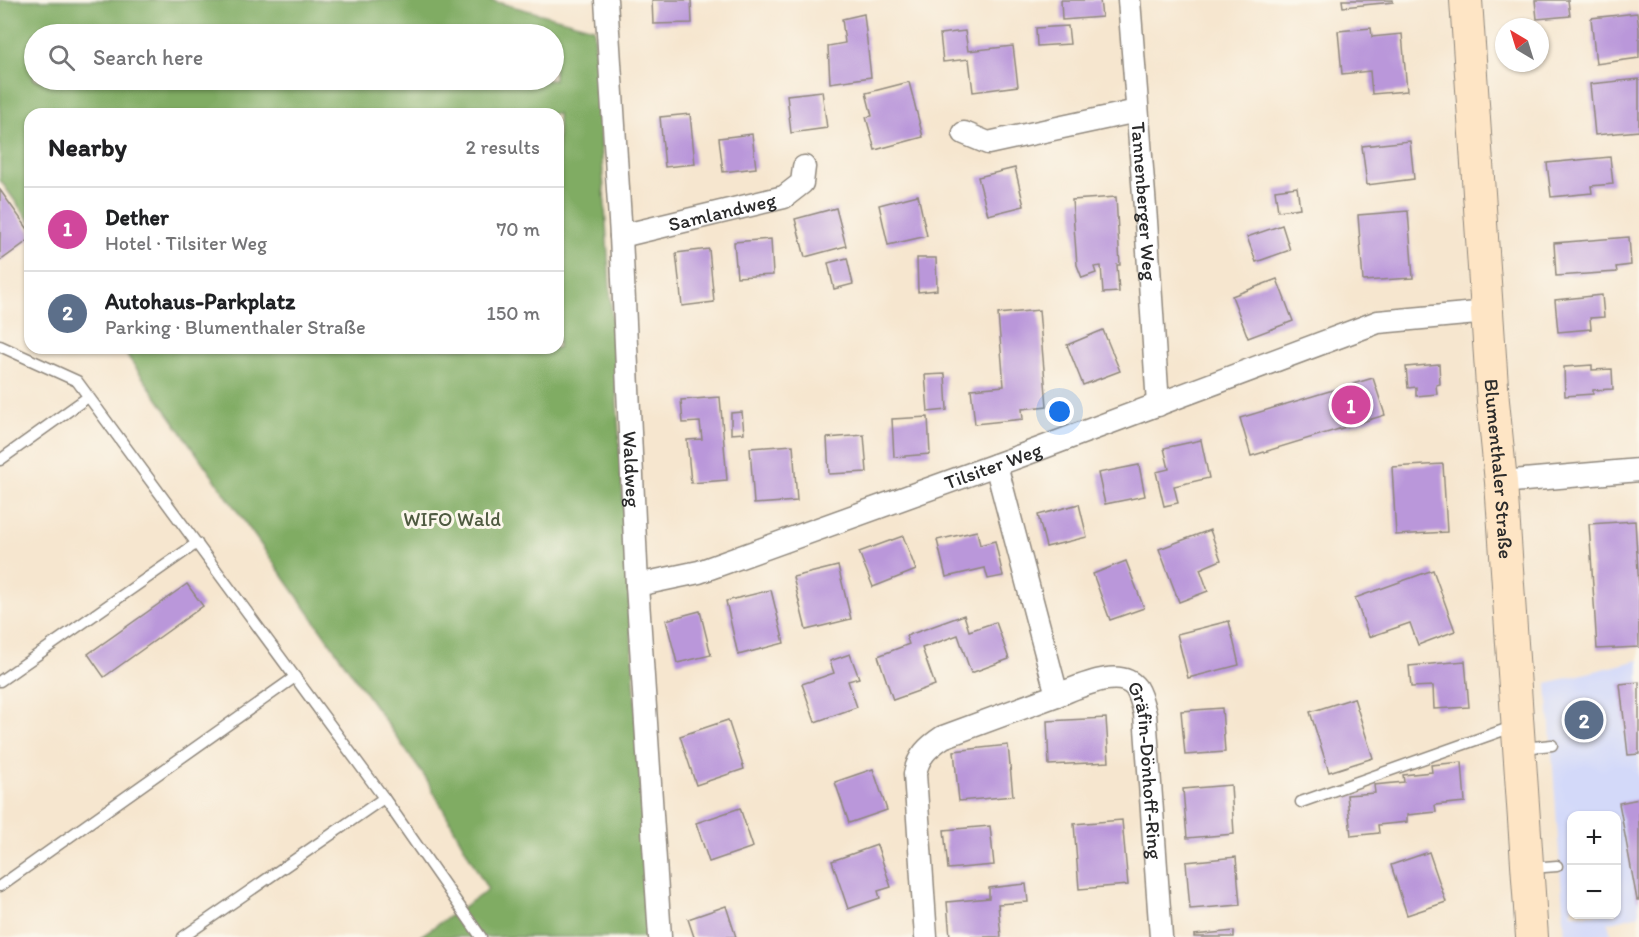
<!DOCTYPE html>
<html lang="en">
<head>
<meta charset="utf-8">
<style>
  :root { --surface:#fff; --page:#f6f6f6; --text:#202124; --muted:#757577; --line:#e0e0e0; --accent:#c8321e }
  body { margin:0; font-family:Itim,sans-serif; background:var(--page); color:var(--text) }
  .controls { position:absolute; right:18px; bottom:18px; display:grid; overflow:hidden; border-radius:12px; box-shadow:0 2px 4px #0004 }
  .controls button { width:54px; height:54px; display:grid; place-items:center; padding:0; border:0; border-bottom:2px solid var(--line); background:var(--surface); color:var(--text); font:30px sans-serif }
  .compass { position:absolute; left:1495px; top:18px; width:54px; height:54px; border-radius:50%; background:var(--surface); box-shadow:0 2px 4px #0004; rotate:322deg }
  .you { position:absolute; left:1060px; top:412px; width:21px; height:21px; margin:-15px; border:4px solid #fff; border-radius:50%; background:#1a73e8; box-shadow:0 0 0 9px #1a73e833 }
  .badge { display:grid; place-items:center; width:39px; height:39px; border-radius:50%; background:var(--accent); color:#fff; font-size:20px; font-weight:700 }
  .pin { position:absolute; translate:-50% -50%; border:3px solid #fff; box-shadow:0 2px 6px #0006 }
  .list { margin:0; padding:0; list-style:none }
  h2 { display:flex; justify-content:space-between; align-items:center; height:78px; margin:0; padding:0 24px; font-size:26px }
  h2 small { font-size:20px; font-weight:400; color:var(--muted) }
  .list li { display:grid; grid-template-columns:39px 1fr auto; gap:18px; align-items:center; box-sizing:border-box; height:84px; padding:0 24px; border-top:2px solid var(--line) }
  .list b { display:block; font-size:22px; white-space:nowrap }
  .list p { margin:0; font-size:20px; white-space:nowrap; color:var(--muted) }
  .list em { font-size:20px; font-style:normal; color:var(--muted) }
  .icon { flex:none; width:33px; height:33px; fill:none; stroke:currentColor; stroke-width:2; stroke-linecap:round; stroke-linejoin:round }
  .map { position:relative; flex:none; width:1639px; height:937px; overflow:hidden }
  .search { position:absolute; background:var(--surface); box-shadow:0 2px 4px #0004; left:24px; top:24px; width:540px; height:66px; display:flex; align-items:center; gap:15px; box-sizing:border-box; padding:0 21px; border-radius:33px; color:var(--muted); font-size:22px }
  .panel { position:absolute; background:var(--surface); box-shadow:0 2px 4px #0004; left:24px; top:108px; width:540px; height:246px; border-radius:18px }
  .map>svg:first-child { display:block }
</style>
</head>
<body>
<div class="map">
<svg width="1639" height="937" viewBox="0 0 1639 937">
  <rect width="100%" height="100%" fill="#fbf7ec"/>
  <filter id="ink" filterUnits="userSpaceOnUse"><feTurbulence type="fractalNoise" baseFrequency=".0167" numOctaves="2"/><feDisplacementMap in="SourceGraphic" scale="12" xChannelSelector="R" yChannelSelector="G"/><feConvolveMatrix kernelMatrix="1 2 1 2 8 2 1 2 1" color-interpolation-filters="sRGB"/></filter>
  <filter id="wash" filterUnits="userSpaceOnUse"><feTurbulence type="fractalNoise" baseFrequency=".008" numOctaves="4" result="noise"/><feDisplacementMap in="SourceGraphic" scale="24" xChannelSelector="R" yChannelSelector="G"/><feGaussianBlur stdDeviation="1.35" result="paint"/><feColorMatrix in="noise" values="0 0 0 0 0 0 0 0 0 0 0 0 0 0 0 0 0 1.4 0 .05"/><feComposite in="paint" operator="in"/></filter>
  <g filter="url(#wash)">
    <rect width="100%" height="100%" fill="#f6e6cf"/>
    <!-- built -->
    <path fill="#d3d9f9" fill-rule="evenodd" d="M1639,660V915L1608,923L1612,937H1565L1547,683ZM1572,816H1616V914H1572Z"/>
    <!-- forest -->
    <path fill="#80ac64" stroke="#566c48" stroke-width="1.5" fill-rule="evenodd" d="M0,0H489L594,28L650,937H419L488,890L427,780L122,348H558V114H30V222L0,180ZM34,34H554V80H34Z"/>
    <g id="blocks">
      <!-- building -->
      <g fill="#ba97da">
        <polygon points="652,0 691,0 692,23 653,24"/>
        <polygon points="1061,0 1100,0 1102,17 1062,20"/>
        <polygon points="1342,0 1393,0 1393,2 1343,7"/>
        <polygon points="1535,0 1568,0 1570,16 1537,19"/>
        <polygon points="1637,13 1639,29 1639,58 1596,64 1591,18"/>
        <polygon points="864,14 871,77 830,83 828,46 845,43 842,19"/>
        <polygon points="1068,26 1070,44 1037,46 1036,28"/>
        <polygon points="1371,28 1372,37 1402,34 1407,91 1372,94 1370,71 1342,74 1338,31"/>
        <polygon points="965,31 968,51 1013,46 1018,86 973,92 969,59 943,62 940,34"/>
        <polygon points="1639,79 1639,131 1595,135 1590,84"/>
        <polygon points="909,82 923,137 875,150 866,117 872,116 866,93"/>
        <polygon points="822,91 827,128 791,133 787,95"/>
        <polygon points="690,114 695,164 665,167 660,117"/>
        <polygon points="752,134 756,168 723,172 719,138"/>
        <polygon points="1410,141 1414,179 1367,185 1362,146"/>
        <polygon points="1610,157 1613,184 1591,186 1592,193 1551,197 1547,163"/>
        <polygon points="1015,168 1024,206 988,215 978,177"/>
        <polygon points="1297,187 1300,208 1278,211 1275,190"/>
        <polygon points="0,190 30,232 30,239 0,261"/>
        <polygon points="918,195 927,236 888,245 879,205"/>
        <polygon points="1116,197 1120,265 1117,265 1119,292 1103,293 1101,266 1094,267 1096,273 1082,278 1077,265 1072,200"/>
        <polygon points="836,208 846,246 805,257 795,219"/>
        <polygon points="1408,211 1413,278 1363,281 1358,215"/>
        <polygon points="1282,225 1290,250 1256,262 1247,237"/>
        <polygon points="1629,237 1631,265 1616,267 1617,272 1556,276 1554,243"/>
        <polygon points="771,239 773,275 737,277 734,242"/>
        <polygon points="709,249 714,302 682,306 676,253"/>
        <polygon points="847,258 853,284 834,289 828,263"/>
        <polygon points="917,258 936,258 937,290 918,292"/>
        <polygon points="1277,279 1293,321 1248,338 1232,296"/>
        <polygon points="1602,295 1604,317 1590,318 1591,329 1558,332 1555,300"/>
        <polygon points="1039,310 1047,406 1022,409 1023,419 975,424 971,389 1004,386 998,314"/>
        <polygon points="1103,330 1120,371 1083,385 1067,345"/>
        <polygon points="1439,364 1440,384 1436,385 1437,394 1416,396 1416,387 1408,388 1406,367"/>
        <polygon points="1592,365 1592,370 1612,369 1613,389 1593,390 1593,394 1565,396 1564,367"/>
        <polygon points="945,374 947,410 928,412 925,375"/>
        <polygon points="1373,378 1385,415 1251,456 1240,418"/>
        <polygon points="720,397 727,480 691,483 687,440 702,439 700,422 683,423 681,400"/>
        <polygon points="742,412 744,433 731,434 731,413"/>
        <polygon points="928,417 930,454 894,457 892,419"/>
        <polygon points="864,435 867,472 829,474 827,438"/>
        <polygon points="1201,440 1209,478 1174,486 1178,503 1164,506 1156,472 1169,469 1164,448"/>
        <polygon points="793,445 797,501 754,504 750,448"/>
        <polygon points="1443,464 1447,532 1396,535 1392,467"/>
        <polygon points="1139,465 1145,496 1105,504 1098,473"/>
        <polygon points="1079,504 1087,537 1046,547 1038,515"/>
        <polygon points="1635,521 1639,588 1639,647 1597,649 1589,524"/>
        <polygon points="1210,530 1221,560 1200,569 1208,591 1179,602 1159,549"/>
        <polygon points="977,531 980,545 995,541 1003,576 988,579 985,568 946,577 937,540"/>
        <polygon points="903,536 916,570 873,587 859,552"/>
        <polygon points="1126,561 1144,608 1110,620 1093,574"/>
        <polygon points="838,566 851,619 806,630 793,577"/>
        <polygon points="1433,570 1455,631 1418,645 1410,623 1369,637 1355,598"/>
        <polygon points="187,584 203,606 104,677 88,654"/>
        <polygon points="771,590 784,643 738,655 726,601"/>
        <polygon points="700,611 711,655 677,663 666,620"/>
        <polygon points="964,615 969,631 996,622 1009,659 971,673 958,635 922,648 935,685 893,700 878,656 909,644 906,636"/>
        <polygon points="1229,621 1239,665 1188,678 1177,634"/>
        <polygon points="850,654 859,678 848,681 857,707 815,722 802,684 834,673 830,661"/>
        <polygon points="1465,661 1469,707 1434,709 1433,686 1411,687 1409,666"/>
        <polygon points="1639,682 1639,754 1628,755 1620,684"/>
        <polygon points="1354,698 1373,758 1329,772 1310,712"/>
        <polygon points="1222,708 1225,752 1185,755 1181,711"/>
        <polygon points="1106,718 1109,762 1049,765 1047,721"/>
        <polygon points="728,720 744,769 696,785 680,736"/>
        <polygon points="1008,745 1013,796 959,801 954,751"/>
        <polygon points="1462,762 1465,802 1435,805 1436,812 1407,815 1407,822 1378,825 1379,833 1351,836 1347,795 1375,793 1374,785 1404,782 1403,775 1432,772 1431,765"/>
        <polygon points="873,769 887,810 849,823 835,782"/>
        <polygon points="1231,785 1234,834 1187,838 1183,789"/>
        <polygon points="1639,799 1639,900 1637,900 1619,803"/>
        <polygon points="740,808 753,847 709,862 696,823"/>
        <polygon points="1122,820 1128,885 1079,889 1074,824"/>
        <polygon points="990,826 994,865 948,869 944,830"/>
        <polygon points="877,845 891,887 878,891 880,898 848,909 832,861"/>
        <polygon points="1429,852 1446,902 1407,915 1391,865"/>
        <polygon points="1236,857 1240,905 1190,909 1186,862"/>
        <polygon points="1026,884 1028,902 998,904 1001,937 950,937 947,902 989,898 989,888"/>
        <polygon points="726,906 736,937 694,937 688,919"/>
        <polygon points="1234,931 1234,937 1194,937 1194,935"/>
      </g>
    </g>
  </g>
  <g filter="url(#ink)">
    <use href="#blocks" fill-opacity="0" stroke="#90887d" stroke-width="1.5"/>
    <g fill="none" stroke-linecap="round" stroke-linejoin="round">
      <!-- lane casing -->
      <g stroke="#90887d" stroke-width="13">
        <g id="lane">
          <polyline points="0,346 77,381 384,798 183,937"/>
          <polyline points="0,460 88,397"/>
          <polyline points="0,681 197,543"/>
          <polyline points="1523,748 1552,745"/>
          <polyline points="384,798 481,937"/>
          <polyline points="1301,802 1515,726"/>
          <polyline points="1531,868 1557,866"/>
          <polyline points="0,886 295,677"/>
        </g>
      </g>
      <!-- street casing -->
      <g stroke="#90887d" stroke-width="25">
        <g id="street">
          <path id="s1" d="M606,0L621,236L637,585L660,937"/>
          <path id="s2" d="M1129,0L1146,221L1158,405"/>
          <polyline points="964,133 988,143 1137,111"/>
          <path id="s3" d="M621,236L784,197L802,183L804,167"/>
          <path id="s4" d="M996,465L1057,695C1077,688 1120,666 1136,688C1141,696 1143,706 1145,714L1161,937"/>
          <polyline points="1501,482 1639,470"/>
          <path id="s5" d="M637,585L699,572L1023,455L1378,322L1488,312"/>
          <path d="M926,937L915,774C918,756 928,747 943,737L1057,695"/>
        </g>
      </g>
      <!-- secondary casing -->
      <g stroke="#90887d" stroke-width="34">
        <g id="secondary">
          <path id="s6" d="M1466,0L1493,401L1501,482L1532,937"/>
        </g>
      </g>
      <!-- lane -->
      <use href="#lane" stroke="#fff" stroke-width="10"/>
      <!-- street -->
      <use href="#street" stroke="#fff" stroke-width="22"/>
      <!-- secondary -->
      <use href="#secondary" stroke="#fee5c5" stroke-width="32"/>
    </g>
  </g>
  <g text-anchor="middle" stroke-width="6" stroke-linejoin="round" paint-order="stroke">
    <!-- street labels -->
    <g font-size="20" fill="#2b2b2b" stroke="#fbf7ec">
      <text dy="7" stroke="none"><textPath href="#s2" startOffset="202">Tannenberger Weg</textPath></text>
      <text dy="7" stroke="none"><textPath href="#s3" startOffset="104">Samlandweg</textPath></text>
      <text dy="7" stroke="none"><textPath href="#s5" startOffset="376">Tilsiter Weg</textPath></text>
      <text dy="7" stroke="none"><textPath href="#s1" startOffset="470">Waldweg</textPath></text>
      <text dy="7" stroke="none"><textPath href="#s6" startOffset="470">Blumenthaler Straße</textPath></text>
      <text dy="7" stroke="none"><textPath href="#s4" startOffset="406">Gräfin-Dönhoff-Ring</textPath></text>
    </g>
    <!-- park labels -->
    <g font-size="20" fill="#4e5a40" stroke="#fbf7ec">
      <text x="452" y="526">WIFO Wald</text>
    </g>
  </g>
</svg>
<div class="controls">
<button>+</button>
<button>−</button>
</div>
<svg class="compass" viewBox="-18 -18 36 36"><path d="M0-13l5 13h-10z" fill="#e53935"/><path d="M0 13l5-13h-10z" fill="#757577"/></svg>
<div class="you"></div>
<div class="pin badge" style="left:1351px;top:405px;background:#d1479c">1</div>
<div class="pin badge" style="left:1584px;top:720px;background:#5c6f8a">2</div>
<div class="search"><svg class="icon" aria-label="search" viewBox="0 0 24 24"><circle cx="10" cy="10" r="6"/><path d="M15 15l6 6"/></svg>Search here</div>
<section class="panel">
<h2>Nearby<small>2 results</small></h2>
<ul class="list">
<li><span class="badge" style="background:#d1479c">1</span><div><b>Dether</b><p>Hotel · Tilsiter Weg</p></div><em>70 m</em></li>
<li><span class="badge" style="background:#5c6f8a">2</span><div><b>Autohaus-Parkplatz</b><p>Parking · Blumenthaler Straße</p></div><em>150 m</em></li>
</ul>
</section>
</div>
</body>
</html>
